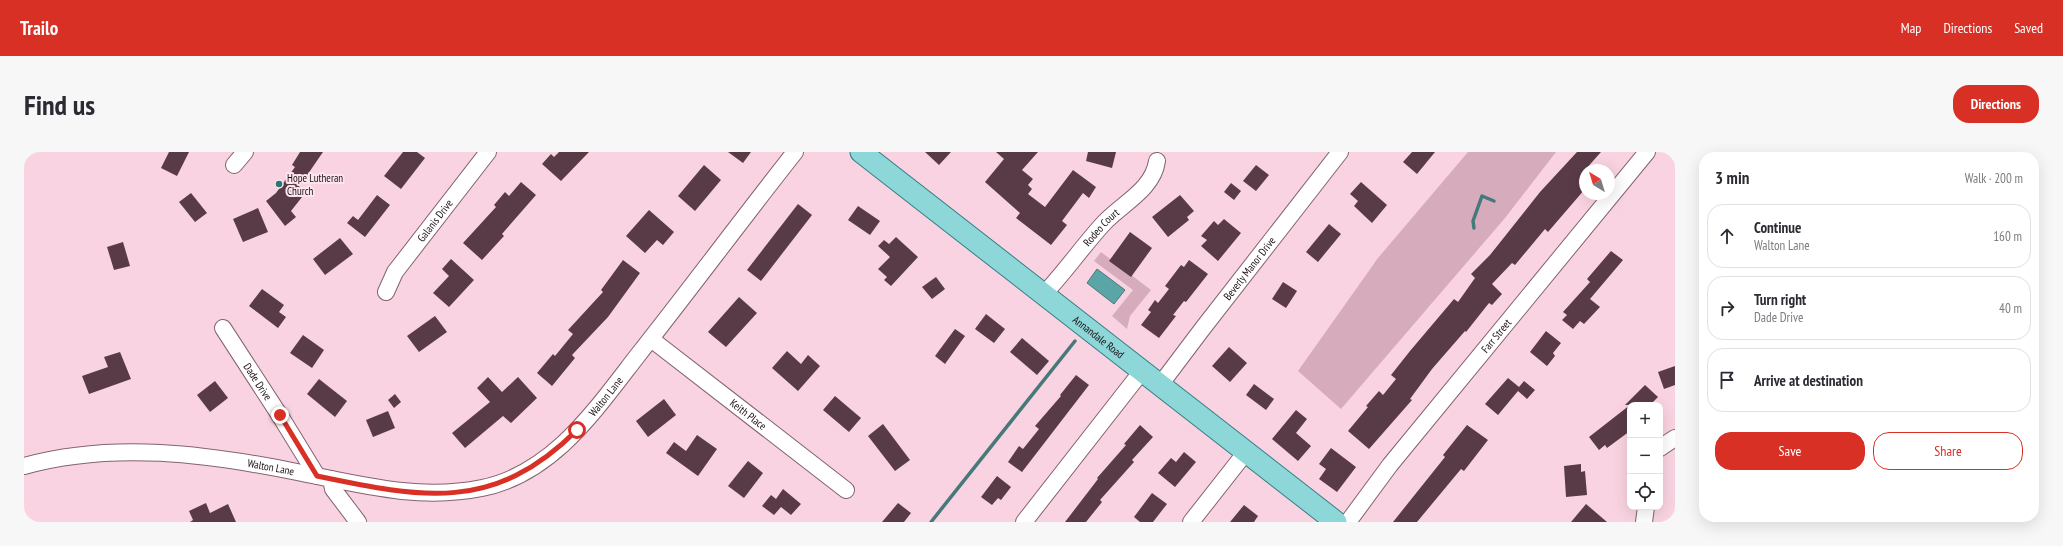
<!DOCTYPE html>
<html lang="en">
<head>
<meta charset="utf-8">
<style>
  :root { --surface:#fff; --page:#f7f7f7; --text:#2b2b33; --muted:#7c7c81; --line:#e1e1e2; --accent:#d93025 }
  body { margin:0; font-family:"PT Sans Narrow",sans-serif; background:var(--page); color:var(--text) }
  .controls { position:absolute; right:12px; bottom:12px; display:grid; overflow:hidden; border-radius:8px; box-shadow:0 4px 16px #0002 }
  .controls button { width:36px; height:36px; display:grid; place-items:center; padding:0; border:0; border-bottom:1px solid var(--line); background:var(--surface); color:var(--text); font:20px sans-serif }
  .compass { position:absolute; left:1555px; top:12px; width:36px; height:36px; border-radius:50%; background:var(--surface); box-shadow:0 4px 16px #0002; rotate:322deg }
  .stop { position:absolute; width:12px; height:12px; margin:-9px; border:3px solid #d93025; border-radius:50%; background:#fff }
  .stop.end { background:#d93025; border-color:#fff; box-shadow:0 1px 4px #0008 }
  .list { margin:0; padding:0; list-style:none }
  h2 { display:flex; justify-content:space-between; align-items:center; height:52px; margin:0; padding:0 16px; font-size:17px }
  h2 small { font-size:13px; font-weight:400; color:var(--muted) }
  .list li { display:grid; grid-template-columns:26px 1fr auto; gap:12px; align-items:center; box-sizing:border-box; height:64px; margin:0 8px 8px; padding:0 8px; border:1px solid var(--line); border-radius:16px }
  .list b { display:block; font-size:15px; white-space:nowrap }
  .list p { margin:0; font-size:13px; white-space:nowrap; color:var(--muted) }
  .list em { font-size:13px; font-style:normal; color:var(--muted) }
  .actions { display:flex; gap:8px; padding:12px 16px }
  .actions a { flex:1; padding:9px 0; border:1px solid var(--accent); border-radius:16px; text-align:center; font-size:14px; color:var(--accent) }
  .actions .main { background:var(--accent); color:#fff }
  .icon { flex:none; width:22px; height:22px; fill:none; stroke:currentColor; stroke-width:2; stroke-linecap:round; stroke-linejoin:round }
  .map { position:relative; flex:none; width:1651px; height:370px; overflow:hidden; border-radius:16px }
  header { display:flex; align-items:center; gap:24px; box-sizing:border-box; height:56px; padding:0 20px; background:var(--accent); color:#fff }
  header strong { font-size:19px }
  nav { display:flex; gap:22px; margin-inline-start:auto; font-size:14px }
  .intro { display:flex; align-items:center; justify-content:space-between; box-sizing:border-box; height:96px; padding:0 24px }
  h1 { margin:0; font-size:28px }
  .button { padding:10px 18px; border-radius:16px; background:var(--accent); color:#fff; font-size:14px; font-weight:700 }
  main { display:flex; gap:24px; padding:0 24px }
  aside { flex:1; background:var(--surface); border-radius:16px; box-shadow:0 4px 16px #0002 }
  .map>svg:first-child { display:block }
</style>
</head>
<body>
<header>
<strong>Trailo</strong>
<nav><a>Map</a><a>Directions</a><a>Saved</a></nav>
</header>
<div class="intro"><h1>Find us</h1><a class="button">Directions</a></div>
<main>
<div class="map">
<svg width="1651" height="370" viewBox="0 0 1651 370">
  <rect width="100%" height="100%" fill="#f9d3e1"/>
  <!-- green -->
  <g fill="#d6acbc">
    <polygon points="1444,0 1532,0 1481,66 1317,257 1274,219 1354,106"/>
    <polygon points="1077,100 1127,138 1106,164 1103,177 1088,164 1109,138 1070,109"/>
  </g>
  <!-- water -->
  <polygon fill="#5aa5a6" stroke="#47787a" points="1073,117 1101,138 1090,152 1063,131"/>
  <g fill="none" stroke-linecap="round" stroke-linejoin="round">
    <!-- stream -->
    <g stroke="#47787a" stroke-width="3.5">
      <polyline points="1450,76 1449,69 1458,44 1470,49"/>
      <polyline points="907,370 1051,189"/>
    </g>
  </g>
  <!-- building -->
  <g fill="#593b47">
    <polygon points="145,0 165,0 153,24 137,16"/>
    <polygon points="276,0 299,0 275,35 282,40 267,59 272,65 261,74 242,49 252,41 271,15 268,13"/>
    <polygon points="379,0 393,0 401,6 377,37 360,24"/>
    <polygon points="535,0 565,0 537,29 518,12 527,2 530,5"/>
    <polygon points="704,0 727,0 719,11"/>
    <polygon points="901,0 927,0 915,13"/>
    <polygon points="972,0 1014,0 998,18 1009,27 1004,33 1008,37 1004,42 1021,55 1049,18 1072,35 1065,46 1059,41 1038,69 1043,73 1027,93 992,66 996,61 961,30 980,7"/>
    <polygon points="1064,0 1092,0 1088,16 1062,9"/>
    <polygon points="1388,0 1411,0 1393,22 1379,10"/>
    <polygon points="1553,0 1577,0 1561,18 1561,37 1524,80 1521,77 1491,113 1488,111 1468,132 1478,142 1468,153 1465,151 1442,180 1441,179 1408,217 1386,247 1388,248 1345,297 1324,279 1344,255 1342,254 1355,239 1359,243 1372,227 1367,223 1386,199 1430,147 1434,150 1451,126 1447,122 1466,103 1516,40"/>
    <polygon points="680,13 697,28 671,59 654,44"/>
    <polygon points="1232,13 1245,23 1232,39 1219,29"/>
    <polygon points="497,30 512,43 478,82 480,84 458,108 439,91 472,55 470,53 481,40 485,44"/>
    <polygon points="1337,30 1363,53 1348,71 1330,54 1334,49 1326,42"/>
    <polygon points="1207,31 1217,39 1210,48 1200,40"/>
    <polygon points="167,41 183,61 171,70 155,50"/>
    <polygon points="353,43 366,53 341,85 323,71 329,64 334,68"/>
    <polygon points="1156,43 1170,59 1163,65 1165,68 1144,85 1128,65"/>
    <polygon points="774,52 788,63 737,129 723,118"/>
    <polygon points="834,54 856,69 846,83 824,68"/>
    <polygon points="234,56 244,80 219,90 209,67"/>
    <polygon points="625,58 650,80 639,93 633,88 621,101 602,84"/>
    <polygon points="1200,67 1217,81 1194,109 1177,94 1183,88 1177,84 1190,69 1194,73"/>
    <polygon points="1305,72 1317,82 1294,110 1282,100"/>
    <polygon points="1106,80 1128,96 1107,125 1085,109"/>
    <polygon points="872,85 894,105 867,134 860,128 863,125 854,117 866,105 854,94 860,88 865,92"/>
    <polygon points="316,86 329,102 301,123 289,107"/>
    <polygon points="99,90 106,114 90,118 83,95"/>
    <polygon points="1587,99 1599,108 1566,147 1576,155 1560,172 1556,169 1549,177 1538,168 1543,163 1539,160 1566,130 1563,127"/>
    <polygon points="427,107 450,128 425,155 409,141 425,124 418,117"/>
    <polygon points="599,108 616,121 584,165 548,203 551,206 528,234 513,221 529,202 531,204 549,182 544,178 579,140 577,138"/>
    <polygon points="1165,108 1184,122 1162,150 1160,149 1149,163 1152,164 1135,186 1117,173 1127,160 1124,158 1131,148 1134,151 1145,137 1141,134 1157,113 1160,115"/>
    <polygon points="912,125 921,137 908,147 898,135"/>
    <polygon points="1259,130 1273,139 1262,156 1248,147"/>
    <polygon points="238,137 260,153 255,160 262,165 254,176 225,154"/>
    <polygon points="715,145 733,161 702,195 684,180"/>
    <polygon points="962,162 981,177 970,191 951,177"/>
    <polygon points="411,164 423,180 395,200 383,184"/>
    <polygon points="931,177 941,184 921,212 911,204"/>
    <polygon points="1522,179 1537,191 1529,201 1531,204 1523,214 1506,200"/>
    <polygon points="279,183 300,198 288,216 266,201"/>
    <polygon points="998,186 1025,209 1013,223 986,200"/>
    <polygon points="1205,195 1223,211 1206,230 1188,214"/>
    <polygon points="763,199 777,212 784,203 796,214 774,239 748,216"/>
    <polygon points="96,200 107,227 65,242 58,224 84,215 80,205"/>
    <polygon points="1651,214 1651,233 1640,237 1634,220"/>
    <polygon points="1052,223 1065,233 998,320 984,310 995,294 999,297 1015,277 1011,274 1037,244 1036,243"/>
    <polygon points="464,225 478,240 494,225 513,246 487,271 479,264 441,296 428,281 466,250 453,236"/>
    <polygon points="1484,226 1495,235 1500,229 1511,238 1503,247 1494,239 1474,263 1461,252"/>
    <polygon points="295,227 323,249 311,265 283,242"/>
    <polygon points="191,229 204,246 186,260 173,243"/>
    <polygon points="1230,232 1250,247 1242,258 1222,243"/>
    <polygon points="1621,233 1634,245 1626,253 1601,253"/>
    <polygon points="371,242 377,250 370,256 364,248"/>
    <polygon points="811,244 837,266 825,280 799,258"/>
    <polygon points="640,247 652,263 624,285 612,269"/>
    <polygon points="1606,253 1606,279 1583,296 1581,293 1575,298 1565,285"/>
    <polygon points="1272,258 1283,267 1272,281 1287,294 1274,309 1248,287"/>
    <polygon points="364,259 371,276 349,285 342,268"/>
    <polygon points="859,272 886,308 871,319 844,284"/>
    <polygon points="1116,273 1129,285 1108,308 1110,310 1076,348 1078,350 1062,370 1041,370 1074,327 1073,326 1102,293 1100,292"/>
    <polygon points="1443,273 1464,288 1440,319 1437,317 1393,370 1369,370 1421,305 1419,303"/>
    <polygon points="673,283 693,297 674,324 642,301 650,290 662,299"/>
    <polygon points="1307,296 1332,315 1313,340 1295,327 1302,317 1295,312"/>
    <polygon points="1160,300 1172,310 1151,335 1134,321 1147,306 1152,310"/>
    <polygon points="724,309 739,321 720,346 704,334"/>
    <polygon points="1557,312 1557,320 1561,319 1563,343 1542,345 1540,314"/>
    <polygon points="973,324 987,335 977,348 974,346 968,353 957,345"/>
    <polygon points="759,337 777,352 767,363 757,355 750,363 738,354 747,343 752,347"/>
    <polygon points="1128,341 1143,352 1129,370 1116,370 1110,365"/>
    <polygon points="182,351 186,361 204,352 212,370 166,370 169,368 165,359"/>
    <polygon points="874,351 887,361 880,370 858,370"/>
    <polygon points="1562,352 1583,370 1547,370"/>
    <polygon points="1220,353 1234,364 1230,370 1206,370"/>
  </g>
  <g fill="none" stroke-linecap="round" stroke-linejoin="round">
    <!-- minor casing -->
    <g stroke="#83636f" stroke-width="18">
      <g id="minor">
        <polyline points="210,13 221,0"/>
        <path id="s1" d="M362,140L371,120L464,0"/>
        <path id="s2" d="M1020,142C1041,120 1058,95 1079,72C1097,52 1129,38 1133,9"/>
        <path id="s3" d="M199,176L258,267L293,324"/>
        <path id="s4" d="M627,187L822,338"/>
        <path id="s5" d="M1136,233L1179,176L1316,0"/>
        <polyline points="1636,296 1651,286"/>
        <path id="s6" d="M0,314C89,289 184,302 273,320C334,332 395,349 458,336C488,330 516,313 539,292C567,266 590,234 614,203C667,136 718,67 771,0"/>
        <polyline points="307,327 309,337 334,370"/>
        <polyline points="1000,370 1118,219"/>
        <polyline points="1167,370 1222,300"/>
        <path id="s7" d="M1324,370L1366,313L1623,0"/>
        <polyline points="1620,370 1622,355"/>
      </g>
    </g>
    <!-- major casing -->
    <g stroke="#348084" stroke-width="23">
      <g id="major">
        <path id="s8" d="M837,0L1312,370"/>
      </g>
    </g>
    <!-- minor -->
    <use href="#minor" stroke="#fff" stroke-width="16"/>
    <!-- major -->
    <use href="#major" stroke="#8dd7d9" stroke-width="21"/>
  </g>
  <g fill="none" stroke-linecap="round" stroke-linejoin="round">
    <!-- route -->
    <path stroke="#d93025" stroke-width="5" d="M256,263L293,324C398,346 470,361 553,278"/>
  </g>
  <!-- markers -->
  <circle fill="#2c7678" stroke="#fce5ed" stroke-width="1.5" cx="255" cy="32" r="4"/>
  <g text-anchor="middle" stroke-width="4" stroke-linejoin="round" paint-order="stroke">
    <!-- poi labels -->
    <g font-size="11" fill="#1c1015" stroke="#fce5ed" text-anchor="start">
      <text x="263" y="30">Hope Lutheran<tspan x="263" dy="13">Church</tspan></text>
    </g>
    <!-- street labels -->
    <g font-size="11" fill="#1c1015" stroke="#fce5ed">
      <text dy="4" stroke="none"><textPath href="#s1" startOffset="87">Galanis Drive</textPath></text>
      <text dy="4" stroke="none"><textPath href="#s2" startOffset="88">Rodeo Court</textPath></text>
      <text dy="4" stroke="none"><textPath href="#s5" startOffset="147">Beverly Manor Drive</textPath></text>
      <text dy="4" stroke="none"><textPath href="#s7" startOffset="238">Farr Street</textPath></text>
      <text dy="4" stroke="none"><textPath href="#s8" startOffset="301">Annandale Road</textPath></text>
      <text dy="4" stroke="none"><textPath href="#s3" startOffset="64">Dade Drive</textPath></text>
      <text dy="4" stroke="none"><textPath href="#s6" startOffset="620">Walton Lane</textPath></text>
      <text dy="4" stroke="none"><textPath href="#s4" startOffset="123">Keith Place</textPath></text>
      <text dy="4" stroke="none"><textPath href="#s6" startOffset="249">Walton Lane</textPath></text>
    </g>
  </g>
</svg>
<div class="controls">
<button>+</button>
<button>−</button>
<button><svg class="icon" aria-label="locate" viewBox="0 0 24 24"><circle cx="12" cy="12" r="6"/><path d="M12 2v4M12 18v4M2 12h4M18 12h4"/></svg></button>
</div>
<svg class="compass" viewBox="-18 -18 36 36"><path d="M0-13l5 13h-10z" fill="#e53935"/><path d="M0 13l5-13h-10z" fill="#7c7c81"/></svg>
<div class="stop" style="left:553px;top:278px"></div>
<div class="stop end" style="left:256px;top:263px"></div>
</div>
<aside>
<h2>3 min<small>Walk · 200 m</small></h2>
<ul class="list">
<li><svg class="icon" aria-label="ahead" viewBox="0 0 24 24"><path d="M12 20V5M6 11l6-6 6 6"/></svg><div><b>Continue</b><p>Walton Lane</p></div><em>160 m</em></li>
<li><svg class="icon" aria-label="right" viewBox="0 0 24 24"><path d="M7 20v-9h11M14 6l5 5-5 5"/></svg><div><b>Turn right</b><p>Dade Drive</p></div><em>40 m</em></li>
<li><svg class="icon" aria-label="arrive" viewBox="0 0 24 24"><path d="M6 21V4h12l-3 4 3 4H6"/></svg><div><b>Arrive at destination</b></div></li>
</ul>
<div class="actions"><a class="main">Save</a><a>Share</a></div>
</aside>
</main>
</body>
</html>
